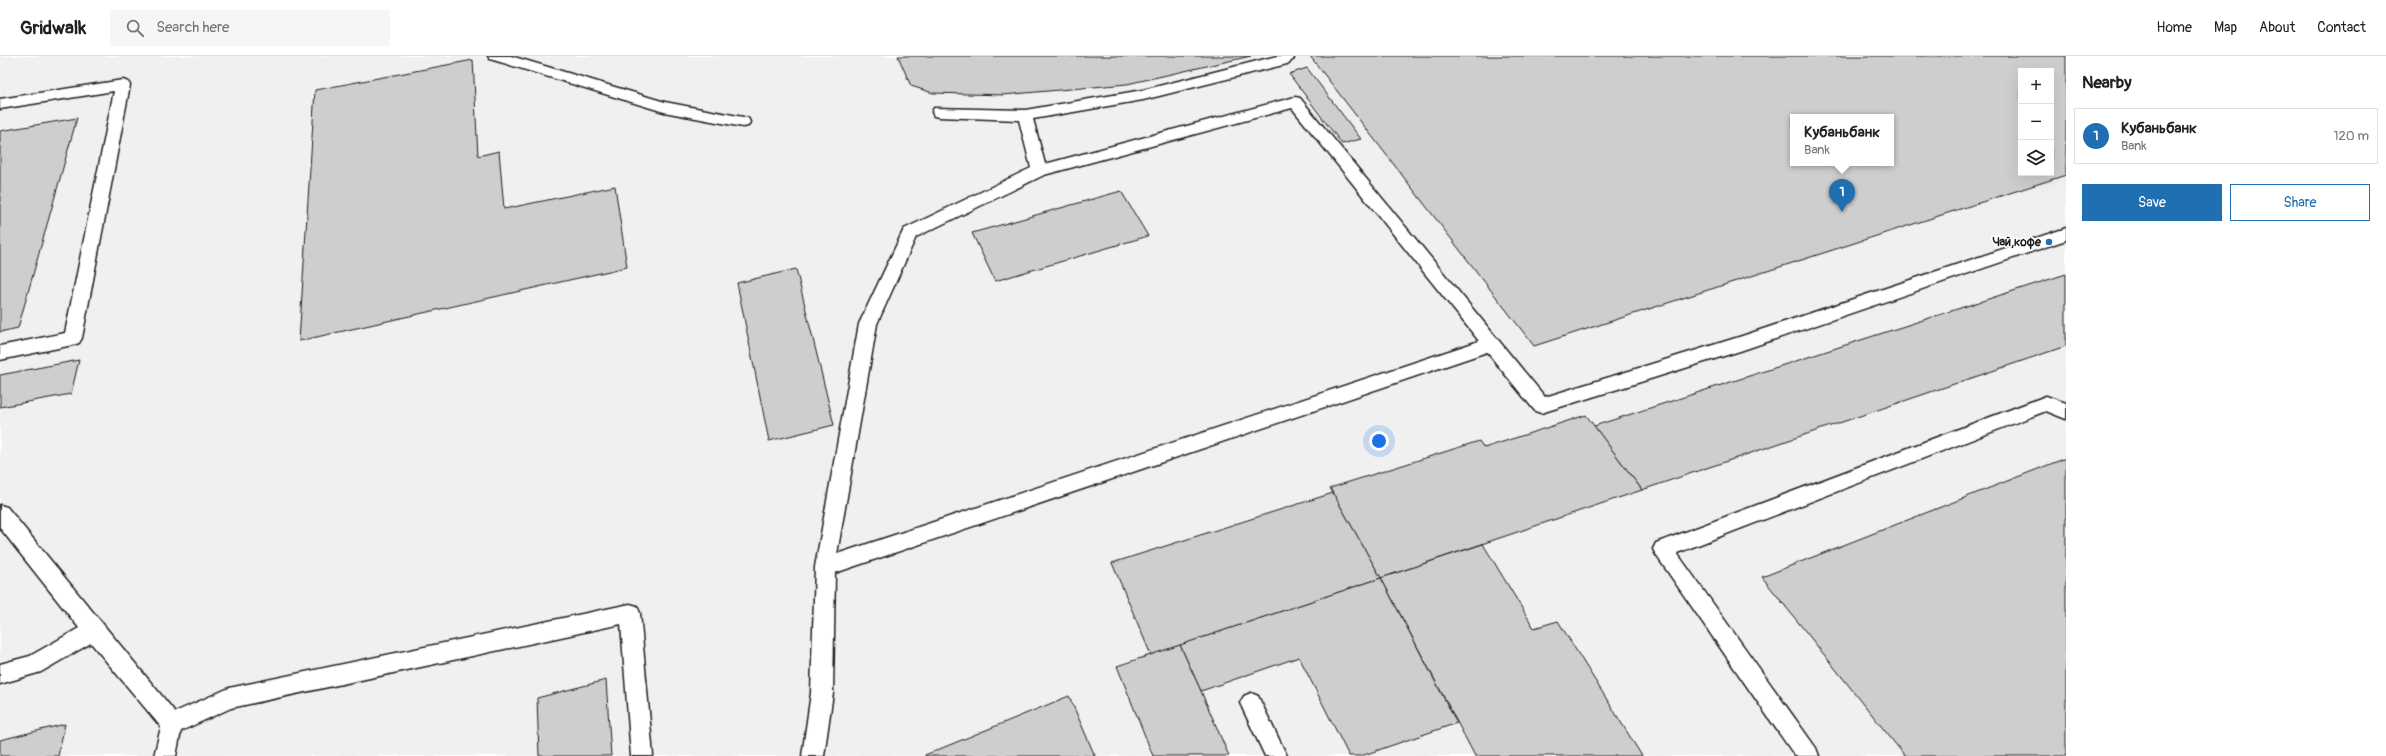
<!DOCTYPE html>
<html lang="en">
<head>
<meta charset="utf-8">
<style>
  :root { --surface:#fff; --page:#f6f6f6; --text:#202124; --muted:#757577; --line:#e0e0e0; --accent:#1f6fb2 }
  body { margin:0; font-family:Pangolin,sans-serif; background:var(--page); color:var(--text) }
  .controls { position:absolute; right:12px; top:12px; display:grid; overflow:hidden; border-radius:0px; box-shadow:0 4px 16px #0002 }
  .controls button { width:36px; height:36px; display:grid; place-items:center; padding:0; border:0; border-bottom:1px solid var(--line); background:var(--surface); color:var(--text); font:20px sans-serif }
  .you { position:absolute; left:1379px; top:385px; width:14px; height:14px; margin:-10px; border:3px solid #fff; border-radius:50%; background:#1a73e8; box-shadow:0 0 0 6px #1a73e833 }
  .badge { display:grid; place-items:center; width:26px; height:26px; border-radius:50%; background:var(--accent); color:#fff; font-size:13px; font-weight:700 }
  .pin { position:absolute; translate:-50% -33px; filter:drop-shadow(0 1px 2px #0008) }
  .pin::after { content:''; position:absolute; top:21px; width:14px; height:12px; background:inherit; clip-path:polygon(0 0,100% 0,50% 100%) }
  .popup { position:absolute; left:1790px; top:58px; width:104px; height:52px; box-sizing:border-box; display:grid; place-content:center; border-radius:0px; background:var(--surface); filter:drop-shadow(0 1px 3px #0005); font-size:13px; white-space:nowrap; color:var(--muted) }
  .popup b { font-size:15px; color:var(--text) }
  .popup::after { content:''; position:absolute; left:50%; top:100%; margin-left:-8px; border:8px solid transparent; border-top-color:var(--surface) }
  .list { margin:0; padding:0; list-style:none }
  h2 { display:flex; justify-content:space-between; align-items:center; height:52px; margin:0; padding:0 16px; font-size:17px }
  h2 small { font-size:13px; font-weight:400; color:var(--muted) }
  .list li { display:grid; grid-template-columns:26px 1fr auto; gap:12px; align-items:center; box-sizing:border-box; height:56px; margin:0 8px 8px; padding:0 8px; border:1px solid var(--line); border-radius:0px }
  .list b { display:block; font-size:15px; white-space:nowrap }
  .list p { margin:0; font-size:13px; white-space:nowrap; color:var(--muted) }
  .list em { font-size:13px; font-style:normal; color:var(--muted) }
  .actions { display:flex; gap:8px; padding:12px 16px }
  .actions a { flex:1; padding:9px 0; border:1px solid var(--accent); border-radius:0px; text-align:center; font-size:14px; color:var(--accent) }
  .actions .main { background:var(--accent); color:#fff }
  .icon { flex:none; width:22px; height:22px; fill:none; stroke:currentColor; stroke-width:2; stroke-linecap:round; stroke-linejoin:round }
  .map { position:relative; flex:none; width:2066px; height:700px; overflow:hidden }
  header { display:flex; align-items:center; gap:24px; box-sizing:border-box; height:56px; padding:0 20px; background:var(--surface); border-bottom:1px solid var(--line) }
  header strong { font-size:19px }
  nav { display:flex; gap:22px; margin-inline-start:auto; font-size:14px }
  .search { width:280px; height:36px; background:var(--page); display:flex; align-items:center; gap:10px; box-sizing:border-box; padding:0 14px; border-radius:0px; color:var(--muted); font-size:15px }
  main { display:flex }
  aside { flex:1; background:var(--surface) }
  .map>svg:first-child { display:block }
</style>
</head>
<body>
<header>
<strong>Gridwalk</strong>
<div class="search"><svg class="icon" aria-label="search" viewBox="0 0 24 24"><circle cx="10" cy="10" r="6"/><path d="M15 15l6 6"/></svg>Search here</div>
<nav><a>Home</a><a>Map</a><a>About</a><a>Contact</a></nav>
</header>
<main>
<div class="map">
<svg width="2066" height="700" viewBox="0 0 2066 700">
  <rect width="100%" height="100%" fill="#fff"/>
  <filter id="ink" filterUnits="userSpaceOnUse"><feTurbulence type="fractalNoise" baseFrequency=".025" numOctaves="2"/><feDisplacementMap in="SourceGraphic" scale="8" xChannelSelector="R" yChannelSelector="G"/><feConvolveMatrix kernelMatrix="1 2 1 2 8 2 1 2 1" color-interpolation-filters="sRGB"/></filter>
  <g filter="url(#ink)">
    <!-- built -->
    <path fill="#f0f0f0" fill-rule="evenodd" d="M0,0H2066V700H0ZM2021,15H2051V117H2021ZM1793,61H1891V107H1793Z"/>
    <!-- building -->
    <g fill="#cecece" stroke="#1c1c1c" fill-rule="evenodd">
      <polygon points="898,0 1251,0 1127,28 1003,39 933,37 911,30"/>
      <path d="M1310,0H2066V119L1534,290ZM2021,15H2051V117H2021ZM1793,61H1891V107H1793Z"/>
      <polygon points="473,4 478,100 499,95 504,153 615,130 627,211 299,285 315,34"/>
      <polygon points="1307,12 1361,83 1342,88 1289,18"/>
      <polygon points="77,62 18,272 0,276 0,75"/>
      <polygon points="1121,135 1148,180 995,225 972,177"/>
      <polygon points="796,213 834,369 769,385 737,227"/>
      <polygon points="2066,218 2066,290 1642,434 1594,370"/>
      <polygon points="79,304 71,338 0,351 0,319"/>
      <polygon points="1586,359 1642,434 1381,522 1330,432 1479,385 1484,392"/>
      <polygon points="2066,402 2066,700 1905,700 1762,521"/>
      <polygon points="1333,437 1381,522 1151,599 1112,507"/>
      <polygon points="1483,488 1534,572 1558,565 1642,700 1475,700 1381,522"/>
      <polygon points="1381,522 1457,667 1361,700 1349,700 1299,601 1201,635 1180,589"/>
      <polygon points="1180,589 1201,635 1229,700 1153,700 1117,610"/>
      <polygon points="606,624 611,700 539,700 537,642"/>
      <polygon points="1069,640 1095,700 925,700 925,699"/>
      <polygon points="65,668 58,700 0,700 0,684"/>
    </g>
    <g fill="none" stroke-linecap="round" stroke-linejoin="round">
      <!-- lane casing -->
      <g stroke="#1c1c1c" stroke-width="3">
        <g id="lane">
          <polygon points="488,0 511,0 665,46 743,61 748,62 750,66 748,70 743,71 664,56 490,3"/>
          <path d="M1277,0H1292L1294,3L1287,8L1143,44L1033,63L1045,108L1295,41L1300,42L1545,341L1739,281L2066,172V184L1740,295L1541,357L1535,355L1487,296L835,517L833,637L824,700H802L811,637L815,511L859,268L904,173L1031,112L1019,64L939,61L934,60L932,56L934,52L1025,54L1143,34ZM1292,52L1479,285L837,498L877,268L916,181L1044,119Z"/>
          <polygon points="123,24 128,26 130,29 82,282 79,287 73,289 0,304 0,290 65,277 114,35 0,53 0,43"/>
          <polygon points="2046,340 2066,347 2066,363 2046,355 1677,497 1816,692 1819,700 1795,700 1656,499 1653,493 1656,487"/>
          <polygon points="0,449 7,451 175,656 229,632 630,548 637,550 640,557 653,700 631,700 621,568 231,652 181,675 176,700 154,700 161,671 91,587 41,616 0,628 0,608 30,600 79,572 0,472"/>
          <polygon points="1251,637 1258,640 1287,700 1265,700 1240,647 1244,640"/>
        </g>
      </g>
      <!-- lane -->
      <use href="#lane" fill="#fff" fill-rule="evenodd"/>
    </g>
  </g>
  <!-- markers -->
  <circle fill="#1f6fb2" stroke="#fff" stroke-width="1.5" cx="2049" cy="186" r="4"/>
  <g text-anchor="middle" stroke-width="3.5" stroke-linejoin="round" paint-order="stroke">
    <!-- poi labels -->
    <g font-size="12" font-weight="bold" fill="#1c1c1c" stroke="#fff" text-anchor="end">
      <text x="2041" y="190">Чай,кофе</text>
    </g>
  </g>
</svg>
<div class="controls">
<button>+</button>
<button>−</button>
<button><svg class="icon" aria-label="layers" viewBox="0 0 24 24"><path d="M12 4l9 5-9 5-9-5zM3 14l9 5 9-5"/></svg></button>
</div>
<div class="you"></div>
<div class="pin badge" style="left:1842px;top:156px">1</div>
<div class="popup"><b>Кубаньбанк</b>Bank</div>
</div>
<aside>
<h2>Nearby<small></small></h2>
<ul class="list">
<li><span class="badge">1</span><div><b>Кубаньбанк</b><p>Bank</p></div><em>120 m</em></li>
</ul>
<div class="actions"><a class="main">Save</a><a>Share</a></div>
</aside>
</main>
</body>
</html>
